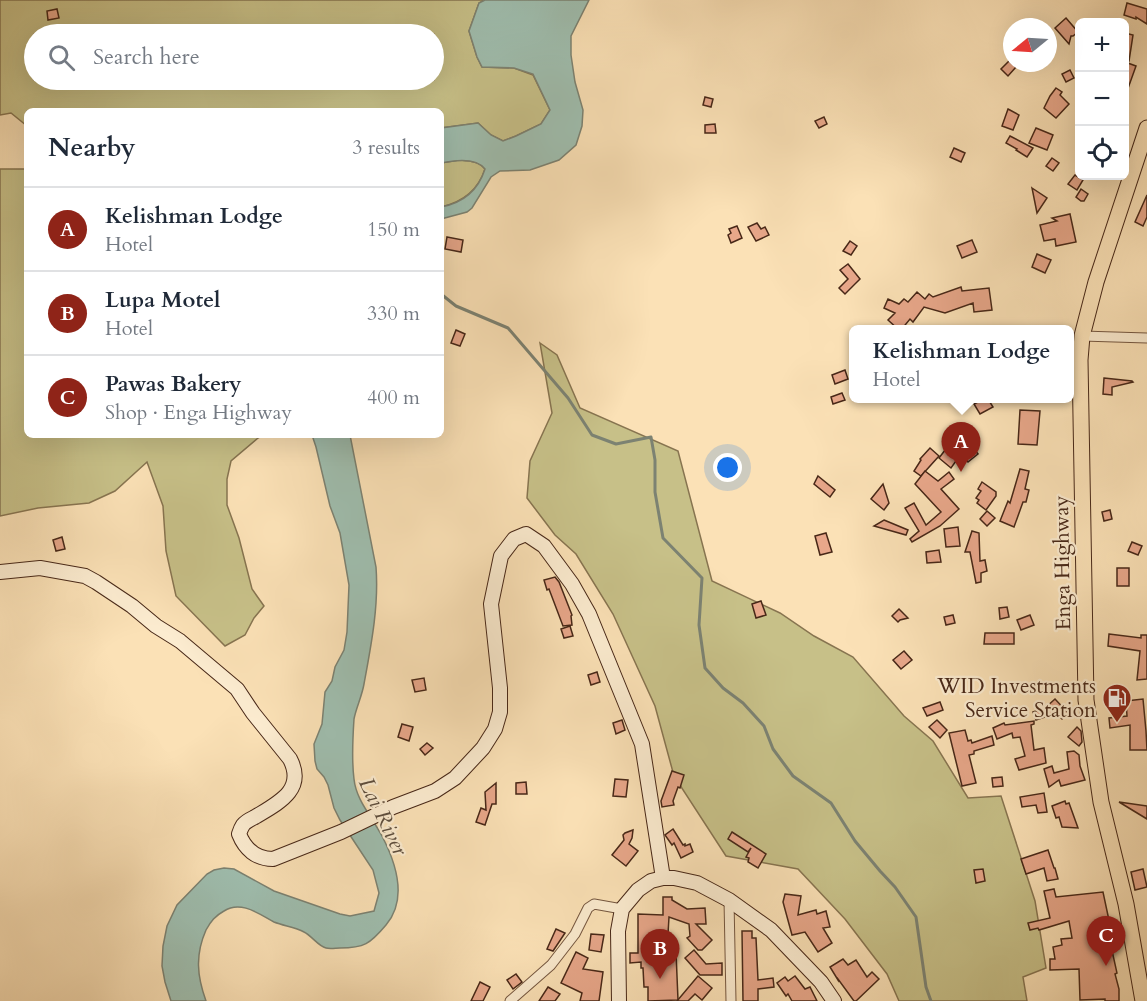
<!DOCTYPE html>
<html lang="en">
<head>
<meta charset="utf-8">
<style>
  :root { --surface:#fff; --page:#f2f2f3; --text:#1f2937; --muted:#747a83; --line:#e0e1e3; --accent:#8f2418 }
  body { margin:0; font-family:Cardo,serif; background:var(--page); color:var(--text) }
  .controls { position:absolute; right:18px; top:18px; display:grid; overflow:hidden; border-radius:9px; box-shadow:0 6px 24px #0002 }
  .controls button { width:54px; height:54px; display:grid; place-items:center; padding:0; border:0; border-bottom:2px solid var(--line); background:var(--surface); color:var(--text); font:30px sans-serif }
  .compass { position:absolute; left:1003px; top:18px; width:54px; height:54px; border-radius:50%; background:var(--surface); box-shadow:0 6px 24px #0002; rotate:252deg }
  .you { position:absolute; left:728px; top:468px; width:21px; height:21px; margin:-15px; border:4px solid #fff; border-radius:50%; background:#1a73e8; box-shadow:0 0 0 9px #1a73e833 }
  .badge { display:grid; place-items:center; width:39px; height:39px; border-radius:50%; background:var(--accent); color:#fff; font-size:20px; font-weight:700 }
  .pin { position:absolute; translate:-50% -50px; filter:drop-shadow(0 2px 3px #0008) }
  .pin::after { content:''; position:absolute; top:32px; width:21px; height:18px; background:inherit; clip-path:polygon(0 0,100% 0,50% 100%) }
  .popup { position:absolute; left:849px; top:325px; width:225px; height:78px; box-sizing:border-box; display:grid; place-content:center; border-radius:9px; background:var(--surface); filter:drop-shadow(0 2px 4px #0005); font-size:20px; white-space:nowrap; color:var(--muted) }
  .popup b { font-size:22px; color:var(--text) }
  .popup::after { content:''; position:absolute; left:50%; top:100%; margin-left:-12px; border:12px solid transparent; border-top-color:var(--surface) }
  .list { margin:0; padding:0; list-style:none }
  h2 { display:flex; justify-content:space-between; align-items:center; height:78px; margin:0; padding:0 24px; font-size:26px }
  h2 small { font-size:20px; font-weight:400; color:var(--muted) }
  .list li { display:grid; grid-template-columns:39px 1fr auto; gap:18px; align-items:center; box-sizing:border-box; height:84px; padding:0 24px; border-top:2px solid var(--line) }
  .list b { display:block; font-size:22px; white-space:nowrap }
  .list p { margin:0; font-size:20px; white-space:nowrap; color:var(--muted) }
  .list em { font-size:20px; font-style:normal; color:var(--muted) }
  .icon { flex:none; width:33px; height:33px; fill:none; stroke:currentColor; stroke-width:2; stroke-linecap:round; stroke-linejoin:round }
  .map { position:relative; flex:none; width:1147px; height:1001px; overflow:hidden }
  .search { position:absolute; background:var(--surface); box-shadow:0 6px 24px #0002; left:24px; top:24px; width:420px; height:66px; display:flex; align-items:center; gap:15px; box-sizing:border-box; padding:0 21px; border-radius:33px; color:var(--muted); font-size:22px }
  .panel { position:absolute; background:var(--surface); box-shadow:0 6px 24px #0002; left:24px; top:108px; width:420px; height:330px; border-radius:9px }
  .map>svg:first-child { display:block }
</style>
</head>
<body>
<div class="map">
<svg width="1147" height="1001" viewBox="0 0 1147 1001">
  <rect width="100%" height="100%" fill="#fbe1b6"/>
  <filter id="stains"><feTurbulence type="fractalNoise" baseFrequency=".00333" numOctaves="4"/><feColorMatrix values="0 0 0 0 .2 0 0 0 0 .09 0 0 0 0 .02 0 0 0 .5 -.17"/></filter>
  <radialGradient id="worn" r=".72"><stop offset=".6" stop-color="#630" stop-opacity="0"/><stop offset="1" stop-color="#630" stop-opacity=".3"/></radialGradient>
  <!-- green -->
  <g fill="#c7c088" stroke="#877450" stroke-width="1.5" fill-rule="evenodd">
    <path d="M0,0H485L479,3L469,31L477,57L482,67L514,68L533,75L550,110L541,124L516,136L503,141L491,135L478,123L441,128V111H27V126L11,113L0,115ZM34,34H434V80H34Z"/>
    <path d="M459,160C469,161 479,161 485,169C478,191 463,202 441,207V163Z"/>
    <polygon points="0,169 27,169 27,435 263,435 258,438 231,461 227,479 227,505 239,538 252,589 264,606 254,618 245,635 225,646 176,596 166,551 163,506 147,462 115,491 89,503 38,508 0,516"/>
    <polygon points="540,343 557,355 580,408 678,451 712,581 780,613 814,636 853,657 904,716 933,741 968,798 1001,796 1035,901 1046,968 1023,977 1027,1001 899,1001 887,974 845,919 798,869 726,856 674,776 655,706 613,614 576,554 555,535 527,498 530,461 552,413"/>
  </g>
  <!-- water -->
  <g fill="#9fbeaf" stroke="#7c8272" stroke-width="1.5">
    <path d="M485,0H589L571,36V55L575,82L583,110L582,126L576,145L559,160L530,170L500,171L491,177L472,208L467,212L441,219V207C463,203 478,191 485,169C476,157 455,160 441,163V128L478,123L491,135L503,141L516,136L541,124L550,110L533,74L514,68L482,67L477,57L469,31L479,3Z"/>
    <path d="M312,435H350L376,567C379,606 371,646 364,684C362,696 356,708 354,719C353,734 352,764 354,779C356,800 372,817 382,836C396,863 408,899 386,925C370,944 364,948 340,948C336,948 330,949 326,948C318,946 312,936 304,932C295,927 284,926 274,922C259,914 241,900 224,911C215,916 211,921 206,930C195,955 197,976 206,1001H171L165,982L162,966L163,946L167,926L177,905L207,874L214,870L224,868L234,869L274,891L340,914L350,916L374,911L379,893L373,870L340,820L334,808L328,785L324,777L317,769L315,761L314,744L322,724L325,692L332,681L335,667L344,650L347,632L349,585L340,533L330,506L316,447Z"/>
  </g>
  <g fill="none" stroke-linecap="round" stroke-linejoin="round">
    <!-- stream -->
    <polyline stroke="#7c8272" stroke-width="3" points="441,294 456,306 508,328 568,398 592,435 616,444 651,437 655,460 655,492 663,538 702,578 699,625 705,668 723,688 743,703 764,726 773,749 793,776 831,803 855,841 880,871 895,887 916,917 926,987 931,1001"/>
  </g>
  <!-- building -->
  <g fill="#e8a78a" stroke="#472717" stroke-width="1.5">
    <polygon points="1127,3 1147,9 1147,24 1136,17 1136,19 1124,15"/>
    <polygon points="57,9 59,18 48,20 47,11"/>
    <polygon points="1066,18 1078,32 1073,36 1071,36 1069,44 1055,28"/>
    <polygon points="1125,33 1133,35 1129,61 1125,61"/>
    <polygon points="1009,61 1016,67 1008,76 1001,69"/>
    <polygon points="1125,62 1136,66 1126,94 1125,93"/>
    <polygon points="1070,70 1074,78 1066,82 1062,74"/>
    <polygon points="1056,88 1062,92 1060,95 1069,104 1056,118 1044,108 1050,96"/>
    <polygon points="705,97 713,99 711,107 703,105"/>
    <polygon points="1008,109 1019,115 1013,130 1002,126"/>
    <polygon points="824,117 827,124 819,128 815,121"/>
    <polygon points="715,124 716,133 705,133 705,125"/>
    <polygon points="1036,128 1053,135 1047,150 1029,143"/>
    <polygon points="1010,136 1033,148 1027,157 1016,150 1017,149 1006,143"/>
    <polygon points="954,148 965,153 961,162 950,157"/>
    <polygon points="1052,158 1059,163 1053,171 1046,166"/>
    <polygon points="1075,175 1083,180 1077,190 1068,184"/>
    <polygon points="1032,188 1047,198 1037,213"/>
    <polygon points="1081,189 1088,194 1084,201 1081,201 1076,197"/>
    <polygon points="1147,195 1147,217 1143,226 1135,222"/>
    <polygon points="1070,214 1076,242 1056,246 1055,239 1044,241 1040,225 1057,221 1052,218"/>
    <polygon points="757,223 761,229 765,227 769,235 756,241 748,227"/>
    <polygon points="737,226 742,238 731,243 728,235 731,233 729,229"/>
    <polygon points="447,237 463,240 461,252 445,249"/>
    <polygon points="972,240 977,252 962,258 957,246"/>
    <polygon points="850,241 857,246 851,255 843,251"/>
    <polygon points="1037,254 1051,260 1045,273 1032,267"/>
    <polygon points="848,264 860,279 845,294 839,288 848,279 840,270"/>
    <polygon points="961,287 962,291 989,288 992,310 974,312 973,303 945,313 924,307 913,322 910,319 901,330 899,330 888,320 895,313 884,308 888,299 899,304 904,299 908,302 917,292 925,299 929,294 933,297"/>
    <polygon points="456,330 465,334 460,346 451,343"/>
    <polygon points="845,370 848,379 835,384 832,375"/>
    <polygon points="1104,378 1132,381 1133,382 1112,387 1112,395 1103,394"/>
    <polygon points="842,393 845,400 833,404 831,397"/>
    <polygon points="977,399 988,399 993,407 980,414 974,404 978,402"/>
    <polygon points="1020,410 1040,411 1037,445 1018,444"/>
    <polygon points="961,433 978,454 968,462 961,454 951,468 939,458 952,441"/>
    <polygon points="930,448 939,456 921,476 914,471 921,460 920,459"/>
    <polygon points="1020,469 1029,471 1025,489 1029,490 1026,502 1023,502 1014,527 1000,521 1008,501 1010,503"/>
    <polygon points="925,471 938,481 949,472 954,479 941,489 959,509 940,526 912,542 910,539 919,531 905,508 914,503 926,525 941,512 915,484"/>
    <polygon points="818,476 835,490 830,497 814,484"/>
    <polygon points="982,482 996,492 996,496 986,510 977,503 979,500 976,498 981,491 978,489"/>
    <polygon points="883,484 889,503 884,510 871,499"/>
    <polygon points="1110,510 1112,519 1104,521 1102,512"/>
    <polygon points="987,511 995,518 987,526 980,519"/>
    <polygon points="884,520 908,530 906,535 874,526"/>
    <polygon points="958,527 960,546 946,547 944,529"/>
    <polygon points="972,531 979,533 980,561 985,560 987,571 981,573 981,582 976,583 970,552 965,552"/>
    <polygon points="826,533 832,552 820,555 815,536"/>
    <polygon points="62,537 65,549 56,551 53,540"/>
    <polygon points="1132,542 1142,546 1138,555 1128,551"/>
    <polygon points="939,550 941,562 927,563 926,552"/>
    <rect x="1117" y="568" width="12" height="18"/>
    <polygon points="555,577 559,582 572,615 571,616 572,625 563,626 549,589 547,590 544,580"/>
    <polygon points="761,601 766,615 756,618 752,604"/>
    <polygon points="1007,607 1009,617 1000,619 999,608"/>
    <polygon points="899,609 908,618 900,620 898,622 892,616"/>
    <polygon points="953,615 955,623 946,625 944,617"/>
    <polygon points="1030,615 1034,625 1021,630 1017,620"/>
    <polygon points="570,626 573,636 564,638 561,629"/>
    <polygon points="985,633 1014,633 1014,644 984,644"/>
    <polygon points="1109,634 1141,638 1141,635 1147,635 1147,679 1137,680 1140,651 1108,646"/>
    <polygon points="904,651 912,660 901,669 893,660"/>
    <polygon points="597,672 600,682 591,685 588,675"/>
    <polygon points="424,678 426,690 415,692 412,680"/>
    <polygon points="1055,699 1068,713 1062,719 1056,713 1036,720 1033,712 1045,708"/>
    <polygon points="1143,699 1146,731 1147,750 1130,750 1130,725 1110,728 1109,718 1127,716 1126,701"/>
    <polygon points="940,702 943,710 927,716 923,708"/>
    <polygon points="622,720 625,730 616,734 613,723"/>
    <polygon points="937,720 947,730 940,738 929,727"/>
    <polygon points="1034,721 1034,724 1031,725 1034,750 1044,748 1046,763 1019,770 1015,759 1025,756 1020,737 1013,738 1012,733 997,739 993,728 1004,723 1005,725"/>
    <polygon points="402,724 413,727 409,741 398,737"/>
    <polygon points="1077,727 1081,731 1082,742 1079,746 1068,737"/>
    <polygon points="965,730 968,741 971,740 972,743 992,736 994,745 974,751 974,754 969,755 976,783 962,786 949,733"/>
    <polygon points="427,743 433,748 425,755 420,749"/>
    <polygon points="1074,751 1079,755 1080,766 1085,780 1061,786 1059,780 1049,787 1044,769 1052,766 1054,773 1069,769 1067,752"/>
    <polygon points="672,771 684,775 680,788 678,787 673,801 674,805 662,807 661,801"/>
    <polygon points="1002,777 1003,786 993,787 992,778"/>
    <polygon points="615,779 628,780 626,797 613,796"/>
    <polygon points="526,782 527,794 516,794 516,783"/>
    <polygon points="496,783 496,804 492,804 485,825 476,822 481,808 486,810 485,792"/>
    <polygon points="1044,793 1047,812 1038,813 1036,805 1022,807 1020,797"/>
    <polygon points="1065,801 1066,804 1069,803 1078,828 1062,827 1059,817 1056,818 1052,806"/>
    <polygon points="1119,802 1147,806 1147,819"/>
    <polygon points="673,829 683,845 685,844 685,846 690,844 693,852 681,858 674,843 672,845 665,835"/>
    <polygon points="633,830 632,838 629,844 638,851 626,866 612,855 624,840 623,835 625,833"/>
    <polygon points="732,832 766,854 758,868 748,862 749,858 746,857 751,848 748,852 728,839"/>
    <polygon points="1048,850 1054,868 1055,868 1058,879 1047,881 1044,868 1026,874 1021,859"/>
    <polygon points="983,869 985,881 976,883 974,870"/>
    <polygon points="1143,869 1147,887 1135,890 1131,872"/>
    <polygon points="1054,889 1056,897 1103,892 1110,925 1100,927 1107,947 1111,946 1117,973 1115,974 1119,989 1119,1001 1105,1001 1105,999 1080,1000 1079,969 1050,970 1050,959 1055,959 1053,947 1062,945 1061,939 1072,938 1069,921 1039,930 1038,928 1030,930 1028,923 1050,918 1044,891"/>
    <polygon points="785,894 801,896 798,915 816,910 817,914 826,911 830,927 823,928 832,943 818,952 805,932 792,935 783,902"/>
    <polygon points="663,897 672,897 672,900 687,909 705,908 706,924 696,924 712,940 702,950 698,950 687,938 690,936 689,924 669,917 668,934 658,934 658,953 676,952 678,1000 648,1001 648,987 644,987 643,968 641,968 641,962 630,963 630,953 638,953 638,914 663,915"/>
    <polygon points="556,929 565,933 553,951 547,949"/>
    <polygon points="742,931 752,931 752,938 756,938 758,980 773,978 774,987 758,989 758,1001 743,1001"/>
    <polygon points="591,934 604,935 601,952 589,950"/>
    <polygon points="694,950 706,964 722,963 722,975 700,975 685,958"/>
    <polygon points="576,952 588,958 583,969 603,972 599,1001 580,1001 582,993 561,983"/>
    <polygon points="843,959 848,965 856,960 867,977 872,972 879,979 856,1001 854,1001 838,979 838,980 830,967"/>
    <polygon points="516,974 522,982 513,989 507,980"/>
    <polygon points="698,976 712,988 702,1000 695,994 688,1001 677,1001"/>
    <polygon points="795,976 805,989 810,987 817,1001 792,1001 788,994 786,996 777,983 785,977 788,981"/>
    <polygon points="480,982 490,987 483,1001 471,1001"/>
    <polygon points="548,987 560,994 555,1001 539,1001"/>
  </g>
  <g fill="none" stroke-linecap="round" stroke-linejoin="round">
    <!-- street casing -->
    <g stroke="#74563f" stroke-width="11">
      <g id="street">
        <polyline points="1082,336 1147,338"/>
        <polyline points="729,900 731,1001"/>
        <polyline points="510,1001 551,965 575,934 588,908 594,904 622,909"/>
      </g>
    </g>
    <!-- secondary casing -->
    <g stroke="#472717" stroke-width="16">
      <g id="secondary">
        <path d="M0,572L40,568L85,576L96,582L132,606L156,626L180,641L237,689L253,713L290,759C306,790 278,803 255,817C251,819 246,821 243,825C241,828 240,831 239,834C245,849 256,859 273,859L341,832L393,807L435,791L455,778L483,748L495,729L500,712V688L491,604L501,556L514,539L526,534L544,546L572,584L589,614L642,744L663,878"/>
        <polyline points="619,1001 618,931 622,909 638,890 651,881 663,878 674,878 697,883 729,900 771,930 821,982 834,1001"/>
      </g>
    </g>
    <!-- primary casing -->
    <g stroke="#472717" stroke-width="17">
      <polyline id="primary" points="1143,1001 1126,904 1101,802 1086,700 1080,360 1082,336 1096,282 1147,128"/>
    </g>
    <!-- street -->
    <use href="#street" stroke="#fcecd0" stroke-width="9"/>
    <!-- secondary -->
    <use href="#secondary" stroke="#fcecd0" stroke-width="14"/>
    <!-- primary -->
    <use href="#primary" stroke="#fbe1b6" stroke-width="15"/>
  </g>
  <!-- icons -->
  <defs>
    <g id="fuel-pin" transform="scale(1.5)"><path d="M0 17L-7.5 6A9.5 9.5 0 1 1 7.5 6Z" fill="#8f2418" stroke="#fcecd0"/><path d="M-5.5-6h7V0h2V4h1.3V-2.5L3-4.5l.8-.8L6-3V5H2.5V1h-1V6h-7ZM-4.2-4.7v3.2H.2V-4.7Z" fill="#fff"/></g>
  </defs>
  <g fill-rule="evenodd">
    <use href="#fuel-pin" x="1117" y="698"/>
  </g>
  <g text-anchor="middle" stroke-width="4.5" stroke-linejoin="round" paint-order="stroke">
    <!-- street labels -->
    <g font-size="21" fill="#472717" stroke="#fcecd0">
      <text transform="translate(1062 563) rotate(-91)" y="7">Enga Highway</text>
    </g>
    <!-- poi labels -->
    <g font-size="21" fill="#472717" stroke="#fcecd0" text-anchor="end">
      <text x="1096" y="693">WID Investments<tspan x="1096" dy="24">Service Station</tspan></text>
    </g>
    <!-- water labels -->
    <g font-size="22" font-style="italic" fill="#5d4d3d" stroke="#fcecd0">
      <text transform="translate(384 816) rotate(64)" y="8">Lai River</text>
    </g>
  </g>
  <rect width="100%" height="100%" filter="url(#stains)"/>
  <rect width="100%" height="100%" fill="url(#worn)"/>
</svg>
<div class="controls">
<button>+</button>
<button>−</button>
<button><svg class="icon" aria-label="locate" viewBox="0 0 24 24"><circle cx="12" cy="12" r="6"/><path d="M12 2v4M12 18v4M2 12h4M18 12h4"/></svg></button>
</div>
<svg class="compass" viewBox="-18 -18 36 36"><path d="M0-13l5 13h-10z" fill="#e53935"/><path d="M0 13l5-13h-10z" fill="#747a83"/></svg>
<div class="you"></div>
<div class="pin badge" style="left:961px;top:472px">A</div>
<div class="popup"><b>Kelishman Lodge</b>Hotel</div>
<div class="pin badge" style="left:660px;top:979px">B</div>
<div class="pin badge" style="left:1106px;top:966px">C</div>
<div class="search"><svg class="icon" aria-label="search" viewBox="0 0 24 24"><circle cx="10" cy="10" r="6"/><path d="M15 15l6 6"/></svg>Search here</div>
<section class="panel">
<h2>Nearby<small>3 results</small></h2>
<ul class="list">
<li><span class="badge">A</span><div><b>Kelishman Lodge</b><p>Hotel</p></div><em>150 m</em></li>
<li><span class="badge">B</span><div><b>Lupa Motel</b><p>Hotel</p></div><em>330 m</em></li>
<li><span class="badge">C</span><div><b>Pawas Bakery</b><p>Shop · Enga Highway</p></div><em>400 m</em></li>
</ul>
</section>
</div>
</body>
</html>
